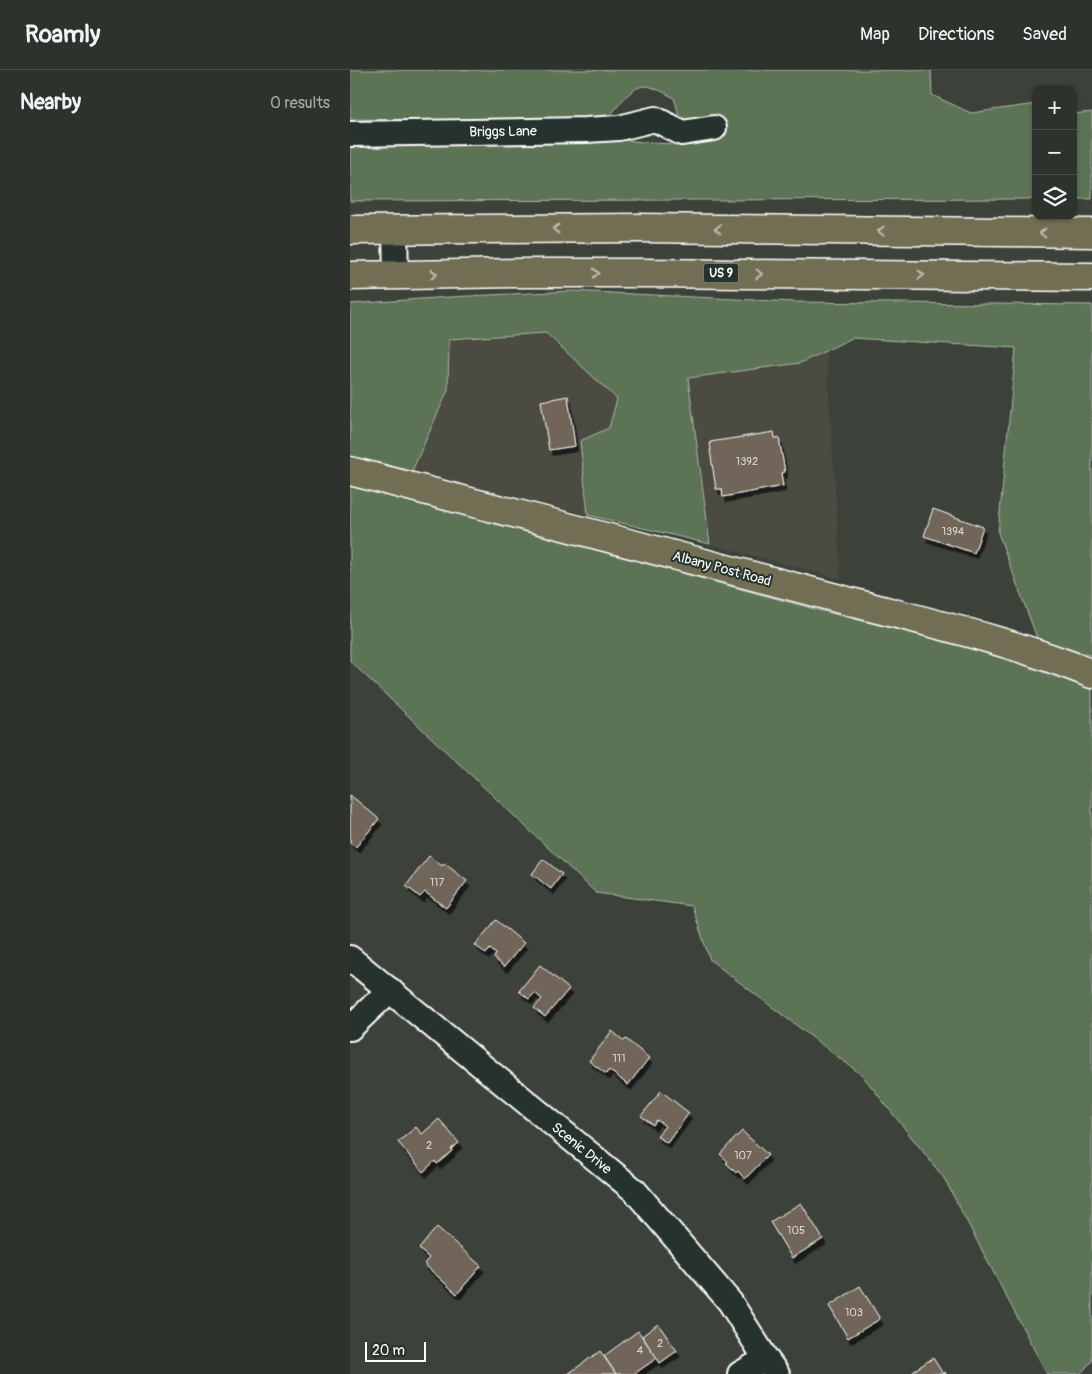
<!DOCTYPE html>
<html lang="en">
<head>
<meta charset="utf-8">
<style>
  :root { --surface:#2d322c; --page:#393e38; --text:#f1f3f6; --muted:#a7aaa9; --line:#484d48 }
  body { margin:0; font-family:Pangolin,sans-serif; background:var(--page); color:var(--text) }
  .controls { position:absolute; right:15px; top:15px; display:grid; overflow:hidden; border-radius:10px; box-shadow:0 1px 4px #0004 }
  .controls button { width:45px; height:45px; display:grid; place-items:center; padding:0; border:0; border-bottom:1px solid var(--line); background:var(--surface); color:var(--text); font:25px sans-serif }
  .scale { position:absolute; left:15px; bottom:12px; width:61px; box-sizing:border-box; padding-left:5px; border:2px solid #fff; border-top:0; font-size:14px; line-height:18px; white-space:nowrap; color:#fff; -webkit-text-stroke:4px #26332d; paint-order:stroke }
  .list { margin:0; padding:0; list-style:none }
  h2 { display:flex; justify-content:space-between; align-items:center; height:65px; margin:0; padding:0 20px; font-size:21px }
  h2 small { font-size:16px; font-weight:400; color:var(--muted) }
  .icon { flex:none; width:28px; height:28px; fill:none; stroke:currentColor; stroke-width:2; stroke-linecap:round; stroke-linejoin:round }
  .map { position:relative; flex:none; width:742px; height:1304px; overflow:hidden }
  header { display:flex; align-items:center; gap:30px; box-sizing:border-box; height:70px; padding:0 25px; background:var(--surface); border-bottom:1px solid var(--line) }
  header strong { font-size:24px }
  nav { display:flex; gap:28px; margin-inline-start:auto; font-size:18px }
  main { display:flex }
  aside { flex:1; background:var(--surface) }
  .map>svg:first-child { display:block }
</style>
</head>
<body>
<header>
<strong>Roamly</strong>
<nav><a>Map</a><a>Directions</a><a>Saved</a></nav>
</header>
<main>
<aside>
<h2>Nearby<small>0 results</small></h2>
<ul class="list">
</ul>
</aside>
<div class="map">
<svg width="742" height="1304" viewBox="0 0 742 1304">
  <defs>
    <filter id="shadow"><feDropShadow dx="3" dy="5.5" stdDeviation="0" flood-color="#0009"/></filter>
  </defs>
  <rect width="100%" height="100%" fill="#3c423a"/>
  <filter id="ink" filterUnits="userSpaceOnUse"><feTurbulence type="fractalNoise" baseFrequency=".02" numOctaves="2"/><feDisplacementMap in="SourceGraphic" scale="10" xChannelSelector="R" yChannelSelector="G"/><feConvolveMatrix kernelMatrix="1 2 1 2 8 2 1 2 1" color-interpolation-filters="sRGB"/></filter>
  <g filter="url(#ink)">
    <!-- built -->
    <g fill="#4c4c43">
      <polygon points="196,263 267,329 259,358 230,371 238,445 62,401 98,320 99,269"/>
      <polygon points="476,281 491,509 360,474 338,308 450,293"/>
    </g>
    <!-- green -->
    <g fill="#5c7357" stroke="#aeb9ab">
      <path d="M0,0H581L582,25L621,43L686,34V129L0,131V72L268,69L302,73L323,74C331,56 330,46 324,28C317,24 303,16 295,16C279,17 267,38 257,50L239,52L0,49Z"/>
      <polygon points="742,42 742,129 723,129 723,44"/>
      <polygon points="222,221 444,232 742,235 742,586 687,568 648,463 666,278 502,268 450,293 338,308 360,474 238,445 230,371 259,358 267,329 196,263 99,269 98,320 62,401 0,386 0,234 99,227"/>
      <polygon points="0,416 136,450 468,540 635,581 742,620 742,1291 730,1304 697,1304 594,1108 512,1005 360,890 342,836 246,823 0,591"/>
    </g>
    <!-- building -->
    <g fill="#706559" stroke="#fff" filter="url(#shadow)">
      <polygon points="218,326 225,376 199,380 191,331"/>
      <polygon points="424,362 425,368 429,368 435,402 431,403 433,416 373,427 372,419 366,419 360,380 361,380 360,372"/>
      <polygon points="583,439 633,457 624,483 574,466"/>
      <polygon points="0,725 29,749 6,777 0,773"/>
      <polygon points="79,786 92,796 94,793 117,811 96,838 75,822 70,827 56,816"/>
      <polygon points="193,789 212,804 201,819 182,804"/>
      <polygon points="146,850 174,873 154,897 144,888 146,884 140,879 136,884 125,875"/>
      <polygon points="190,895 219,919 195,947 184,938 192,929 185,923 179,929 169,921"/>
      <polygon points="262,961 274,971 276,969 299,988 278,1015 259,1000 256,1004 239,991"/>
      <polygon points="311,1021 339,1043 317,1073 307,1066 315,1056 307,1050 303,1055 291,1046"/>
      <polygon points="89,1049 109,1073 101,1079 102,1081 87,1094 85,1091 73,1102 48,1072 66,1057 72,1064"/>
      <polygon points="392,1061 418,1085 395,1109 388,1101 386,1103 376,1093 378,1092 370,1084"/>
      <polygon points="451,1133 473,1169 442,1188 420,1152"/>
      <polygon points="87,1157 131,1196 107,1224 74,1194 79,1188 69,1179"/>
      <polygon points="510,1216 530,1249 498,1268 479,1236"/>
      <polygon points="308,1254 327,1281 310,1293 292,1266"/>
      <polygon points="288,1261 307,1288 284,1304 266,1304 254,1286"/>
      <polygon points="250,1281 266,1304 218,1304"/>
      <polygon points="583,1288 593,1304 595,1302 596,1304 565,1304 563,1301"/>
    </g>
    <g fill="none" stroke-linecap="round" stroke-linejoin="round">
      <!-- minor casing -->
      <g stroke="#fff" stroke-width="28">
        <g id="minor">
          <polyline points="0,64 236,60 269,58 305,49 332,63 364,58"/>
          <polyline points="45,160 46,205"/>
          <polyline points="0,888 285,1121 380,1232 416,1289 427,1304"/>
          <polyline points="0,958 40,920"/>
          <polyline points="390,1304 416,1289"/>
        </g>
      </g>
      <!-- major casing -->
      <g stroke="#fff" stroke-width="31">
        <path id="major" d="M0,401C157,441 315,482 471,524C562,549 655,568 742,604"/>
      </g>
      <!-- highway casing -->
      <g stroke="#fff" stroke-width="31">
        <g id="highway">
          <polyline points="0,160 290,158 742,163"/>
          <polyline points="0,206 169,203 292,203 742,207"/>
        </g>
      </g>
      <!-- minor -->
      <use href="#minor" stroke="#26332d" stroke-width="24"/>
      <!-- major -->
      <use href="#major" stroke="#726e52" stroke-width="28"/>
      <!-- highway -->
      <use href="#highway" stroke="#726e52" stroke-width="28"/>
    </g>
    <!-- one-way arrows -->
    <defs><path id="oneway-chevron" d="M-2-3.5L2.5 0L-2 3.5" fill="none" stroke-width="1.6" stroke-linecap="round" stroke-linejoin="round" transform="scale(1.25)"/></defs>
    <g stroke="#c0beb1">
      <use href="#oneway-chevron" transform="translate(206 159) rotate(180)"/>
      <use href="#oneway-chevron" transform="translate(368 159) rotate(-179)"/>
      <use href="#oneway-chevron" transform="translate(531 161) rotate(-179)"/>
      <use href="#oneway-chevron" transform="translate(693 163) rotate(-179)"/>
      <use href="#oneway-chevron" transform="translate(246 203)"/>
      <use href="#oneway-chevron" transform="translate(84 204) rotate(-1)"/>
      <use href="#oneway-chevron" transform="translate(409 204) rotate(1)"/>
      <use href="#oneway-chevron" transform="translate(571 205) rotate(1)"/>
    </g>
  </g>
  <g text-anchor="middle" stroke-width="4" stroke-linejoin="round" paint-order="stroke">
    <!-- number labels -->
    <g font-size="11" fill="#dbd8d6">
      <text x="397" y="395">1392</text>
      <text x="603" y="465">1394</text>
      <text x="87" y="816">117</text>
      <text x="269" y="992">111</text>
      <text x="79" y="1079">2</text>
      <text x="393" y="1089">107</text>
      <text x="446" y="1164">105</text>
      <text x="504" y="1246">103</text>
      <text x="310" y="1277">2</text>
      <text x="290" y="1284">4</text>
    </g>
    <!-- shield labels -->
    <rect fill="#26332d" stroke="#bec2c0" stroke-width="1" x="353.5" y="193.5" width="35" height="19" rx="4"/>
    <g font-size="12" font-weight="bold" fill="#fff">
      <text x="371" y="207">US 9</text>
    </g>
    <!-- street labels -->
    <g font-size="14" fill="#fff" stroke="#26332d">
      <text transform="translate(153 61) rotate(-1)" y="5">Briggs Lane</text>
      <text transform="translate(372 498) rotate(15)" y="5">Albany Post Road</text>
      <text transform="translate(232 1078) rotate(39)" y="5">Scenic Drive</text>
    </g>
  </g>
</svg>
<div class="controls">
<button>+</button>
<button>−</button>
<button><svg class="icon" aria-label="layers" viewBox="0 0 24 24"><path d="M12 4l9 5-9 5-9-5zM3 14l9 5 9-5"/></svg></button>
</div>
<div class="scale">20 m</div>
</div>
</main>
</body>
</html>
